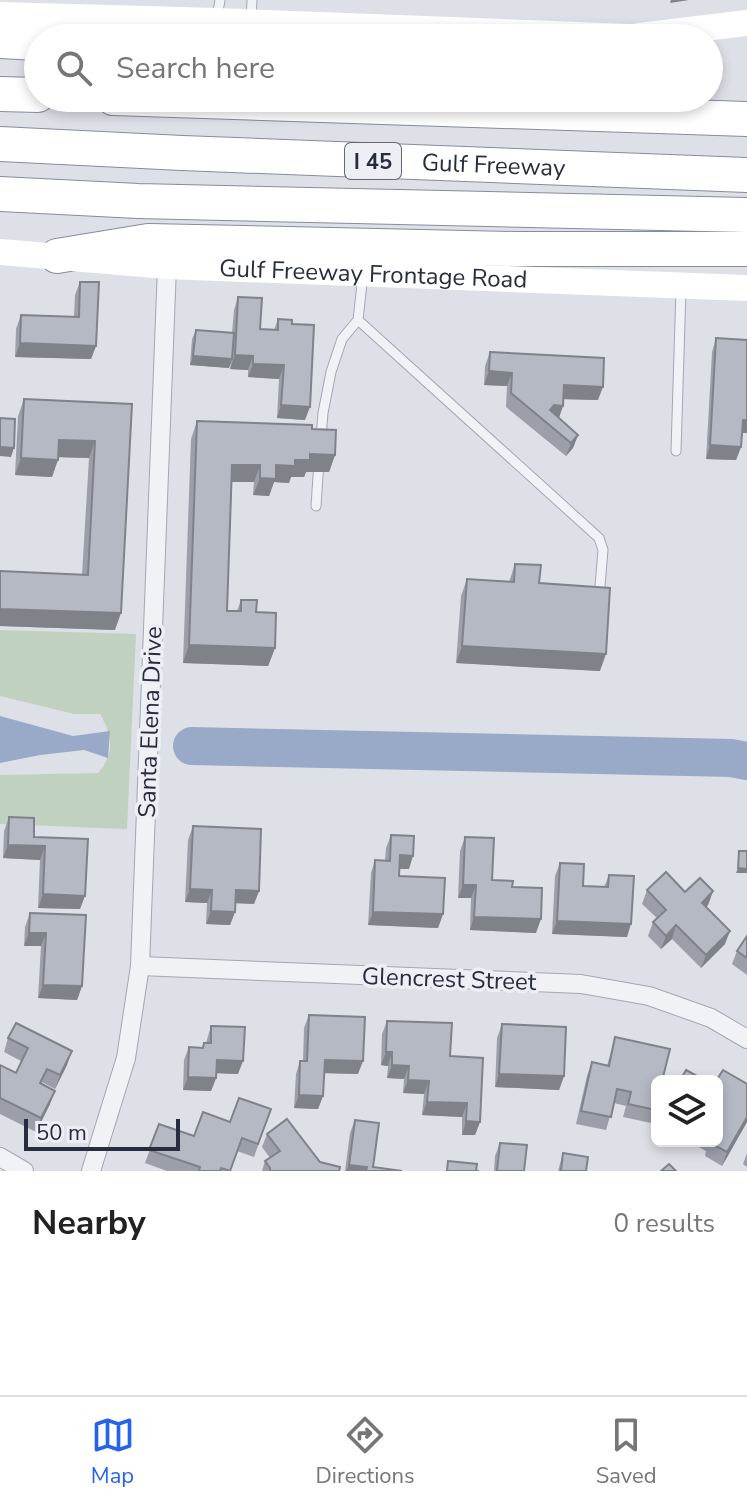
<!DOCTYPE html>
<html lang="en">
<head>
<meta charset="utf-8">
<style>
  :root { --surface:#fff; --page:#f6f6f6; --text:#222; --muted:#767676; --line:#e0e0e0; --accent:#2563eb }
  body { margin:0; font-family:"Nunito Sans",sans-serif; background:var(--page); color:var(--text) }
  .controls { position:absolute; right:24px; bottom:24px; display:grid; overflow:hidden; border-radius:12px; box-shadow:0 4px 12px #0003 }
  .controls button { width:72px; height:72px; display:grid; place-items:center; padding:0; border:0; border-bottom:2px solid var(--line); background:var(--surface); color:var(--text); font:40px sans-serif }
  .scale { position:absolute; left:24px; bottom:20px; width:156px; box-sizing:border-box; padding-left:8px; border:4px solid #272d3e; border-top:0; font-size:22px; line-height:28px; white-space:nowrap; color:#272d3e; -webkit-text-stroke:6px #edeff5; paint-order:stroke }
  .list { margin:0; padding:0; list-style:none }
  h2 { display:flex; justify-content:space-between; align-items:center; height:104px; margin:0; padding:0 32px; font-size:34px }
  h2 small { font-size:26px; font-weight:400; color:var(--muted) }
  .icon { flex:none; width:44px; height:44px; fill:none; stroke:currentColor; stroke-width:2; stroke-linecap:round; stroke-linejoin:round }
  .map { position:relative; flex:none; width:747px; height:1171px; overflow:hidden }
  .search { position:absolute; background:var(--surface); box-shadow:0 4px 12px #0003; left:24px; right:24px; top:24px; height:88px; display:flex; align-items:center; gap:20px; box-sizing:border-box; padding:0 28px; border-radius:44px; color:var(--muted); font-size:30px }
  .sheet { height:224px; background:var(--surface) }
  nav { display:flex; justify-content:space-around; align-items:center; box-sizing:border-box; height:112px; border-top:2px solid var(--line); background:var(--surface); font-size:22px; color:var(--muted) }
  nav a { display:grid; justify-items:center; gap:4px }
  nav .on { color:var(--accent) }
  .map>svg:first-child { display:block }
</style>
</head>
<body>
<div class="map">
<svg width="747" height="1171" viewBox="0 0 747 1171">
  <rect width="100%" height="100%" fill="#dee0e7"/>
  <!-- green -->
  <path fill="#c1d1bf" d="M0,630L136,634L127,829L0,824V775L98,773C116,753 112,735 100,714H74L0,696Z"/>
  <!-- water -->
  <polygon fill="#98aac8" points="0,716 73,736 110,731 108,758 84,750 40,755 0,763"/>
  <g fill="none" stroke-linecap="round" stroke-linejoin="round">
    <!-- river -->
    <polyline stroke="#98aac8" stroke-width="38" points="192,746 731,758 747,761"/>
    <!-- lane casing -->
    <g stroke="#a3a7b1" stroke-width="11">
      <g id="lane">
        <polyline points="217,17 220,0"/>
        <polyline points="251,19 252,0"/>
        <polyline points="358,320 599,538 603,550 600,586"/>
        <polyline points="321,438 323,413 331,372 342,339 358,320 363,275"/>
        <polyline points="676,451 681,289"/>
        <polyline points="316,506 319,461"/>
      </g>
    </g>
    <!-- street casing -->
    <g stroke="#a3a7b1" stroke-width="20">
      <g id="street">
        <polyline points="140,966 581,984 649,996 711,1018 747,1039"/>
        <polyline points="0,1157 24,1171"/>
        <polyline points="91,1171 126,1058 140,966 167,266"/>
      </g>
    </g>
    <!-- highway casing -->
    <g stroke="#858c9e" stroke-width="36">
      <g id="highway">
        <polyline points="0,41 38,43"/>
        <polyline points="0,94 38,95"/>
        <polyline points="113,98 747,119"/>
        <path id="s2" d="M0,144L182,153L747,175"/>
        <polyline points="0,194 138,201 747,215"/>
        <polyline points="57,256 148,241 514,249 747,249"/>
      </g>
    </g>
    <!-- lane -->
    <use href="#lane" stroke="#f0f2f6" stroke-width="9"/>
    <!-- street -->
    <use href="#street" stroke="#f0f2f6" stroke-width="18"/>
    <!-- secondary -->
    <g stroke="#fff" stroke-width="26">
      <polyline points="0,15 217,21 655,38"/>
      <polyline points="639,36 747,23"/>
      <path id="s1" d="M0,252L167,266L747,288"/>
    </g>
    <!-- highway -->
    <use href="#highway" stroke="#fff" stroke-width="34"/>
  </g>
  <!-- wall -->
  <g fill="#9c9fa9">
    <polygon points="80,282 96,346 91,359 15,357 16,329 21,315 74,317 75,295"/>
    <polygon points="238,297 260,329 274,330 278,319 305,420 277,418 279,379 248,377 248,370 230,369 231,363 229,368 190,365 192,339 196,330 232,333 234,310"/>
    <polygon points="716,338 747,340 747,433 742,433 741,447 736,460 706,459 712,352"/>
    <polygon points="490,352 598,400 563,399 563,406 559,418 578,435 573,448 566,456 506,407 507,386 484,385 485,366"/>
    <polygon points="24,399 132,404 115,630 0,626 0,571 82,575 89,458 58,457 52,477 15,475 18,416"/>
    <polygon points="197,421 312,429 335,455 329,472 306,472 304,477 291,477 289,483 274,482 269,496 253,495 254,482 232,482 227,611 237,611 241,600 256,612 275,648 268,666 183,663 191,439"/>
    <polygon points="515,564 539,583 600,671 456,663 461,596 467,579 509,582"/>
    <polygon points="9,817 34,837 88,839 80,909 38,908 40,860 3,858 4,831"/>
    <polygon points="193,826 259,891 254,904 236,903 235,912 230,925 206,924 207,903 185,902 188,840"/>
    <polygon points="391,835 409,869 399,869 399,876 443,914 438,928 368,925 371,873 375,860 385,860 386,848"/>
    <polygon points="465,837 492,880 512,887 536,933 470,930 471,898 458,898 460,851"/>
    <polygon points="560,863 583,886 604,887 609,875 627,937 552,934 555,876"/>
    <polygon points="647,890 685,892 713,891 708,905 706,907 725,944 701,968 672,939 661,949 648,936 653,922 657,918 642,904"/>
    <polygon points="30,913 82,986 77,1000 38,998 41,946 24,946 25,927"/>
    <polygon points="747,936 747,975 732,964 737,951"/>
    <polygon points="309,1015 358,1074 324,1073 323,1096 318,1109 294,1108 296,1074 300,1061 303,1061 304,1028"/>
    <polygon points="387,1021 450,1056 480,1122 475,1135 462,1135 462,1117 422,1115 424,1094 403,1093 404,1079 387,1078 388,1066 381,1065 382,1034"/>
    <polygon points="502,1024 564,1076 559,1090 495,1087 497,1038"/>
    <polygon points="211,1026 238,1074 216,1073 216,1078 211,1091 183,1090 184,1060 189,1047 202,1048 204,1043 206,1043"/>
    <polygon points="615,1037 656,1110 651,1123 623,1117 626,1106 614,1103 606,1130 576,1124 587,1076 592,1062 607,1066"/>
    <polygon points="8,1038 67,1065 55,1089 42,1082 41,1084 50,1104 36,1132 0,1114 0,1065 16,1073 21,1061 4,1052"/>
    <polygon points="271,1109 254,1157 237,1151 230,1171 167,1171 145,1163 159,1124 194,1136 230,1122"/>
    <polygon points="355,1120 373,1167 402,1171 345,1171 350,1133"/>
    <polygon points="747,1122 722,1166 705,1156 706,1151 688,1141 717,1141"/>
    <polygon points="267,1134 320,1162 339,1171 262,1171 265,1161 270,1158 262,1147"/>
    <polygon points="500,1143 524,1171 494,1171 495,1156"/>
    <polygon points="563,1153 586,1171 558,1171"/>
    <polygon points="747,1153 747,1167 743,1164"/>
  </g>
  <!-- shaded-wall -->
  <g fill="#7f8289">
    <polygon points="671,0 689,0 670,3"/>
    <polygon points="20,343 96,346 91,359 15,357"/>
    <polygon points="235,355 253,356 248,370 230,369"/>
    <polygon points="193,356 232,359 229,368 190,365"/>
    <polygon points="253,364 284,365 279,379 248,377"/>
    <polygon points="489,371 512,373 507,386 484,385"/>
    <polygon points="564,385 603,387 598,400 559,399"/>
    <polygon points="281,405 310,407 305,420 277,418"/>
    <polygon points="554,405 563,406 558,420 549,419 545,423 550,410"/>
    <polygon points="743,420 747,420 747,433 738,433"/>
    <polygon points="578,435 573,448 566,456 571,443"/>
    <polygon points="59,440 95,441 89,458 53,457"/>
    <polygon points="710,445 741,447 736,460 706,459"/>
    <polygon points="0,447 14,448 11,457 0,456"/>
    <polygon points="310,454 335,455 329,472 306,472 304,477 291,477 289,483 274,482 269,496 253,495 260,478 276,465"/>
    <polygon points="21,458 58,460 52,477 15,475"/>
    <polygon points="232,465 260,465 254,482 226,482"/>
    <polygon points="0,609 121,613 115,630 0,626"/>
    <polygon points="189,645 275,648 268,666 183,663"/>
    <polygon points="462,646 606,654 600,671 456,663"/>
    <polygon points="8,845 45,846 40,860 3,858"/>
    <polygon points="400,855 413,856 409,869 395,869"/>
    <polygon points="738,868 747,869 747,873 736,873"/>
    <polygon points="463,885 476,885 471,898 458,898"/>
    <polygon points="190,889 212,890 207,903 185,902"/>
    <polygon points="236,890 259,891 254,904 232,903"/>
    <polygon points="713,891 708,905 697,916 702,903"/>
    <polygon points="43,894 85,896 80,909 38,908"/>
    <polygon points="211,911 235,912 230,925 206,924"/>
    <polygon points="373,912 443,914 438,928 368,925"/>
    <polygon points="474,917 541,919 536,933 470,930"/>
    <polygon points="557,921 631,924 627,937 552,934"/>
    <polygon points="676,925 672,939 661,949 666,936"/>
    <polygon points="730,931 725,944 701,968 706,955"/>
    <polygon points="29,933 46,933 41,946 24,946"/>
    <polygon points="43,985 82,986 77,1000 38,998"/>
    <polygon points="72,1051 67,1065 55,1089 60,1075"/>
    <polygon points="386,1052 392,1052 388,1066 381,1065"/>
    <polygon points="217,1060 243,1061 238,1074 212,1073"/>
    <polygon points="325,1060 363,1061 358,1074 320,1073"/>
    <polygon points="392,1065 409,1066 404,1079 387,1078"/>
    <polygon points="499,1074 564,1076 559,1090 495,1087"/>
    <polygon points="188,1077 216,1078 211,1091 183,1090"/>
    <polygon points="408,1080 429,1081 424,1094 403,1093"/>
    <polygon points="55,1091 50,1104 36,1132 41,1118"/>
    <polygon points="299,1095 323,1096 318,1109 294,1108"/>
    <polygon points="427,1102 467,1103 462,1117 422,1115"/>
    <polygon points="747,1117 747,1122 722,1166 727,1152"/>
    <polygon points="466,1121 480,1122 475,1135 462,1135"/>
    <polygon points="349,1165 367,1167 365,1171 346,1171"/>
  </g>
  <!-- building -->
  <g fill="#b5b9c4" stroke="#7f8289" stroke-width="2">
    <polygon points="80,282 99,282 96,346 20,343 21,315 79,317"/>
    <polygon points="238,297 262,298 260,329 278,330 278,319 292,320 292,324 314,325 310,407 281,405 284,365 253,364 253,356 235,355"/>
    <polygon points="196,330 234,333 232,359 193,356"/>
    <polygon points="716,338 747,340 747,420 743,420 741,447 710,445"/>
    <polygon points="490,352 604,358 603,387 564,385 563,406 554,405 550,410 578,435 571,443 511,393 512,373 489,371"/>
    <polygon points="24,399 132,404 121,613 0,609 0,571 88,575 95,441 59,440 58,460 21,458"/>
    <polygon points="0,418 15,419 14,448 0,447"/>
    <polygon points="197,421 312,425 312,429 336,430 335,455 310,454 310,460 295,460 295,466 276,465 276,479 260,478 260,465 232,465 227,611 241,611 241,600 257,600 256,612 276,613 275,648 189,645"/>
    <polygon points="515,564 541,565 539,583 610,588 606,654 462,646 467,579 514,582"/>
    <polygon points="9,817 34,818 34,837 88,839 85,896 43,894 45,846 8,845"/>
    <polygon points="193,826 261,829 259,891 236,890 235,912 211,911 212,890 190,889"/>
    <polygon points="391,835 414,836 413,856 400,855 399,876 445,878 443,914 373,912 375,860 390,861"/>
    <polygon points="465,837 494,838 492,880 513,881 512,887 542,888 541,919 474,917 476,885 463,885"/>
    <polygon points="739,851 747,851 747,869 738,868"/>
    <polygon points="560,863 584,864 583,886 608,887 609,875 634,876 631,924 557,921"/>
    <polygon points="666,872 685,892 700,878 713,891 702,903 730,931 706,955 676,925 666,936 653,922 666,910 647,890"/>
    <polygon points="30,913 86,915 82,986 43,985 46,933 29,933"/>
    <polygon points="747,936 747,958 737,951"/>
    <polygon points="309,1015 365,1017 363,1061 325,1060 323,1096 299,1095 300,1061 307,1061"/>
    <polygon points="387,1021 452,1023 450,1056 483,1058 480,1122 466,1121 467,1103 427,1102 429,1081 408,1080 409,1066 392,1065 392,1052 386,1052"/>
    <polygon points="16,1023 72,1051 60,1075 47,1069 40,1083 55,1091 41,1118 0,1098 0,1065 16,1073 28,1048 8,1038"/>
    <polygon points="502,1024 566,1027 564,1076 499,1074"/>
    <polygon points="211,1026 245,1027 243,1061 217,1060 216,1078 188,1077 189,1047 203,1048 204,1043 211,1043"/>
    <polygon points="615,1037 670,1049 662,1081 657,1081 656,1110 628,1104 631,1092 617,1089 611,1117 581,1111 592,1062 609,1066"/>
    <polygon points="686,1070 706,1081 680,1081"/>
    <polygon points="723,1070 747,1084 747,1117 727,1152 710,1143 711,1141 717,1141 716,1081"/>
    <polygon points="239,1098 271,1109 258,1144 242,1138 230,1171 221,1168 220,1171 199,1171 200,1167 149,1150 159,1124 194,1136 203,1112 230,1122"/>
    <polygon points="287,1119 320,1162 340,1167 339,1171 270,1171 270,1168 265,1161 280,1151 267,1134"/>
    <polygon points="355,1120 379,1123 373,1167 402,1171 366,1171 367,1167 349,1165"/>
    <polygon points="500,1143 527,1145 524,1171 497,1171"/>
    <polygon points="563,1153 588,1157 586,1171 561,1171"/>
    <polygon points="448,1161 477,1164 476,1171 479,1171 447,1171"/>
    <polygon points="669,1164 676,1171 661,1171"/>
  </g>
  <g text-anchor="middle" stroke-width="7" stroke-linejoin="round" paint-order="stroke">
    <!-- shield labels -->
    <rect fill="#edeff5" stroke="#626775" stroke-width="2" x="345" y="143" width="56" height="36" rx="6"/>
    <g font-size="22" font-weight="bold" fill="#272d3e">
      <text x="373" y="169">I 45</text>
    </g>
    <!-- street labels -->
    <g font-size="24" fill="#272d3e" stroke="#edeff5">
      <text dy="8" stroke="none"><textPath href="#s2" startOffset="494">Gulf Freeway</textPath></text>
      <text dy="8" stroke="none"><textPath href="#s1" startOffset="374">Gulf Freeway Frontage Road</textPath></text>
      <text transform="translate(150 722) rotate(-88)" y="8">Santa Elena Drive</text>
      <text transform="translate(449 979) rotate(2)" y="8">Glencrest Street</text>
    </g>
  </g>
</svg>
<div class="controls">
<button><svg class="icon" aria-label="layers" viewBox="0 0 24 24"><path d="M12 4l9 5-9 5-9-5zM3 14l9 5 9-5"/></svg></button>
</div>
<div class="scale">50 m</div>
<div class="search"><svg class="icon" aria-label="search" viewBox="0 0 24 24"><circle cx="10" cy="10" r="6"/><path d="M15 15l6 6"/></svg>Search here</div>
</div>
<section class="sheet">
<h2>Nearby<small>0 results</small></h2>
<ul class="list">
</ul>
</section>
<nav>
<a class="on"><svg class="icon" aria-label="map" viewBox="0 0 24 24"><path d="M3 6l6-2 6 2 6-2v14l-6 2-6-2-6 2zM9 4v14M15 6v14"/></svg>Map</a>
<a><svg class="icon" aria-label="directions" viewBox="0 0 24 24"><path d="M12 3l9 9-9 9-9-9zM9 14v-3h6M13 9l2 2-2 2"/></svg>Directions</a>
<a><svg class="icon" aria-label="saved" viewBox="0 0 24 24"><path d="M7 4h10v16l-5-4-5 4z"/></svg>Saved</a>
</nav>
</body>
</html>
